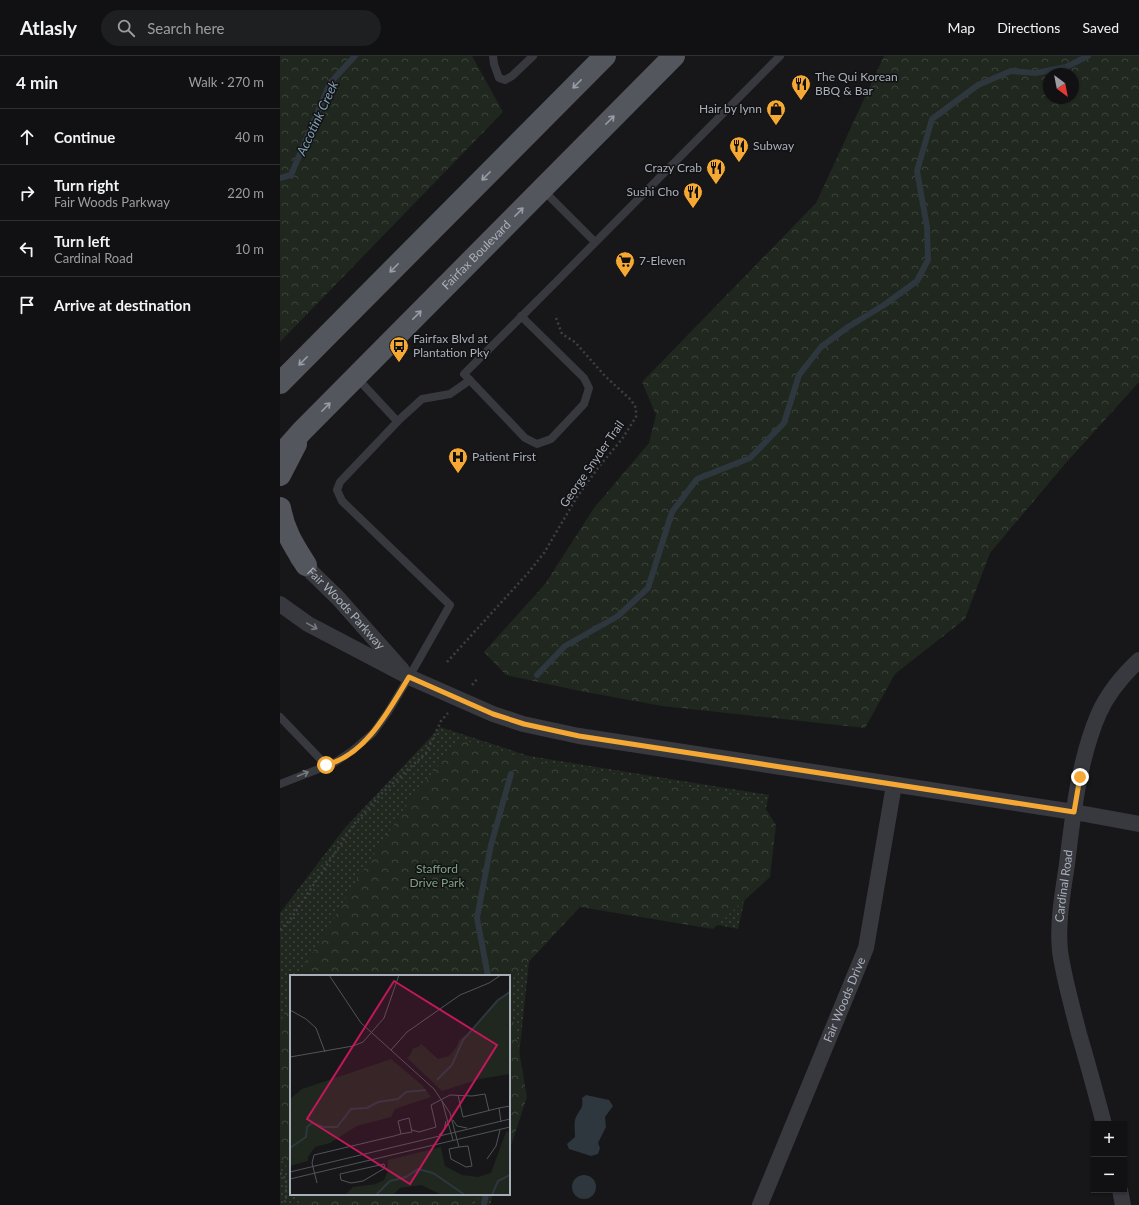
<!DOCTYPE html>
<html lang="en">
<head>
<meta charset="utf-8">
<style>
  :root { --surface:#111113; --page:#1e1f21; --text:#f1f3f6; --muted:#9c9da0; --line:#303133 }
  body { margin:0; font-family:Lato,sans-serif; background:var(--page); color:var(--text) }
  .controls { position:absolute; right:12px; bottom:12px; display:grid; overflow:hidden; border-radius:0px; box-shadow:0 1px 3px #0004 }
  .controls button { width:36px; height:36px; display:grid; place-items:center; padding:0; border:0; border-bottom:1px solid var(--line); background:var(--surface); color:var(--text); font:20px sans-serif }
  .compass { position:absolute; left:763px; top:12px; width:36px; height:36px; border-radius:50%; background:var(--surface); box-shadow:0 1px 3px #0004; rotate:148deg }
  .stop { position:absolute; width:12px; height:12px; margin:-9px; border:3px solid #f5a833; border-radius:50%; background:#fff }
  .stop.end { background:#f5a833; border-color:#fff; box-shadow:0 1px 4px #0008 }
  .list { margin:0; padding:0; list-style:none }
  h2 { display:flex; justify-content:space-between; align-items:center; height:52px; margin:0; padding:0 16px; font-size:17px }
  h2 small { font-size:13px; font-weight:400; color:var(--muted) }
  .list li { display:grid; grid-template-columns:26px 1fr auto; gap:12px; align-items:center; box-sizing:border-box; height:56px; padding:0 16px; border-top:1px solid var(--line) }
  .list b { display:block; font-size:15px; white-space:nowrap }
  .list p { margin:0; font-size:13px; white-space:nowrap; color:var(--muted) }
  .list em { font-size:13px; font-style:normal; color:var(--muted) }
  .icon { flex:none; width:22px; height:22px; fill:none; stroke:currentColor; stroke-width:2; stroke-linecap:round; stroke-linejoin:round }
  .map { position:relative; flex:none; width:859px; height:1149px; overflow:hidden }
  header { display:flex; align-items:center; gap:24px; box-sizing:border-box; height:56px; padding:0 20px; background:var(--surface); border-bottom:1px solid var(--line) }
  header strong { font-size:19px }
  nav { display:flex; gap:22px; margin-inline-start:auto; font-size:14px }
  .search { width:280px; height:36px; background:var(--page); display:flex; align-items:center; gap:10px; box-sizing:border-box; padding:0 14px; border-radius:22px; color:var(--muted); font-size:15px }
  main { display:flex }
  aside { flex:1; background:var(--surface) }
  .map>svg:first-child { display:block }
</style>
</head>
<body>
<header>
<strong>Atlasly</strong>
<div class="search"><svg class="icon" aria-label="search" viewBox="0 0 24 24"><circle cx="10" cy="10" r="6"/><path d="M15 15l6 6"/></svg>Search here</div>
<nav><a>Map</a><a>Directions</a><a>Saved</a></nav>
</header>
<main>
<aside>
<h2>4 min<small>Walk · 270 m</small></h2>
<ul class="list">
<li><svg class="icon" aria-label="ahead" viewBox="0 0 24 24"><path d="M12 20V5M6 11l6-6 6 6"/></svg><div><b>Continue</b></div><em>40 m</em></li>
<li><svg class="icon" aria-label="right" viewBox="0 0 24 24"><path d="M7 20v-9h11M14 6l5 5-5 5"/></svg><div><b>Turn right</b><p>Fair Woods Parkway</p></div><em>220 m</em></li>
<li><svg class="icon" aria-label="left" viewBox="0 0 24 24"><path d="M17 20v-9H6M10 6l-5 5 5 5"/></svg><div><b>Turn left</b><p>Cardinal Road</p></div><em>10 m</em></li>
<li><svg class="icon" aria-label="arrive" viewBox="0 0 24 24"><path d="M6 21V4h12l-3 4 3 4H6"/></svg><div><b>Arrive at destination</b></div></li>
</ul>
</aside>
<div class="map">
<svg width="859" height="1149" viewBox="0 0 859 1149">
  <defs>
    <pattern id="green-dots" width="8" height="8" patternUnits="userSpaceOnUse"><rect width="8" height="8" fill="#1f271f"/><path d="M2 2h.1M6 6h.1" fill="none" stroke="#3d443d" stroke-width="1.8" stroke-linecap="round"/></pattern>
    <pattern id="forest-crowns" width="20" height="18" patternUnits="userSpaceOnUse"><rect width="20" height="18" fill="#1f271f"/><path d="M2 6a3 3 0 1 1 6 0M12 15a3 3 0 1 1 6 0" fill="none" stroke="#3d443d"/></pattern>
  </defs>
  <rect width="100%" height="100%" fill="#171719"/>
  <!-- green -->
  <polygon fill="url(#green-dots)" points="160,671 249,700 489,739 458,873 257,832 236,1027 229,1060 229,920 11,920 11,1138 213,1138 210,1149 0,1149 0,857 64,773"/>
  <!-- forest -->
  <g fill="url(#forest-crowns)" fill-rule="evenodd">
    <polygon points="0,0 192,0 223,56 0,286"/>
    <path d="M604,0H859V326L785,408L710,497L685,563L615,618L585,672L382,650L300,635L226,619L204,596L265,528L314,452L369,387L376,359L362,326L536,147ZM769,18H793V42H769Z"/>
    <polygon points="179,683 270,708 365,723 480,744 496,769 490,821 433,873 300,851 229,927 229,920 18,920 78,822 129,746"/>
    <polygon points="11,937 11,1117 0,1101 0,969"/>
    <polygon points="229,937 247,1041 229,1096"/>
    <polygon points="21,1138 203,1138 191,1149 18,1149"/>
  </g>
  <!-- water -->
  <g fill="#2d373d">
    <path d="M306,1039L329,1044L333,1050L325,1061L326,1071L318,1087L320,1092L318,1098L311,1100L289,1093L287,1088L295,1081C295,1075 294,1069 295,1064C298,1054 304,1054 302,1042Z"/>
    <circle cx="304" cy="1131" r="12"/>
  </g>
  <g fill="none" stroke-linecap="round" stroke-linejoin="round">
    <!-- stream -->
    <g stroke="#2d373d" stroke-width="6">
      <polyline points="0,122 11,119 50,27 75,0"/>
      <polyline points="257,619 285,590 338,560 368,532 392,456 417,423 470,402 504,367 519,319 541,291 568,271 604,249 637,225 648,204 647,171 637,115 652,63 698,29 731,15 756,17 786,11 808,0"/>
      <polyline points="208,920 197,862 211,789 231,718"/>
      <polyline points="204,1149 206,1138"/>
    </g>
    <!-- path -->
    <g stroke="#3e4045" stroke-width="2.5" stroke-dasharray="2 3" stroke-linecap="butt">
      <polyline points="167,606 248,517 264,497 297,441 318,412 342,383 356,361 356,352 351,344 325,320 295,286 282,278 275,259"/>
      <polyline points="192,629 198,622"/>
      <polyline points="0,874 10,864 75,767 102,737 146,697 161,665 168,657"/>
      <polyline points="0,1117 6,1123 6,1142 4,1149"/>
    </g>
    <!-- lane -->
    <g stroke="#38393e" stroke-width="8">
      <polyline points="213,0 214,8 219,22 225,24 232,20 253,0"/>
      <polyline points="263,134 315,186"/>
      <polyline points="241,260 304,322 309,332 304,348 271,383 257,388 245,382 184,318 278,224 500,0"/>
      <polyline points="77,322 117,365"/>
      <polyline points="0,661 46,709"/>
      <polyline points="0,728 54,707 72,695 93,677 108,656 129,621 170,549 62,445 57,434 60,426 120,363 142,343 170,338 190,324"/>
    </g>
    <!-- street -->
    <g stroke="#38393e" stroke-width="16">
      <path id="s1" d="M18,503L58,542L122,614"/>
      <polyline points="0,548 28,568 129,621 213,658 243,668 299,680 794,756 859,768"/>
      <path id="s2" d="M824,1068C816,1038 808,1008 799,978C792,950 784,923 780,895C777,866 783,836 787,808C793,758 799,703 819,657C828,637 843,619 859,604"/>
      <polyline points="840,1134 843,1149"/>
      <path id="s3" d="M480,1149L586,892L614,729"/>
    </g>
    <!-- primary -->
    <g stroke="#54565d" stroke-width="22">
      <polyline points="0,327 325,0"/>
      <path id="s4" d="M0,400L22,375L394,0"/>
      <polyline points="0,419 16,388"/>
      <path d="M0,452C4,475 14,490 26,509"/>
    </g>
  </g>
  <!-- one-way arrows -->
  <defs><path id="oneway-shaft" d="M-6 0H5M1.5-3L5.5 0L1.5 3" fill="none" stroke-width="1.6" stroke-linecap="round" stroke-linejoin="round"/></defs>
  <g stroke="#989da7">
    <use href="#oneway-shaft" transform="translate(297 28) rotate(135)"/>
    <use href="#oneway-shaft" transform="translate(330 64) rotate(-45)"/>
    <use href="#oneway-shaft" transform="translate(206 120) rotate(135)"/>
    <use href="#oneway-shaft" transform="translate(239 156) rotate(-45)"/>
    <use href="#oneway-shaft" transform="translate(114 212) rotate(135)"/>
    <use href="#oneway-shaft" transform="translate(137 259) rotate(-45)"/>
    <use href="#oneway-shaft" transform="translate(23 305) rotate(135)"/>
    <use href="#oneway-shaft" transform="translate(46 351) rotate(-45)"/>
  </g>
  <g stroke="#767a82">
    <use href="#oneway-shaft" transform="translate(32 570) rotate(29)"/>
    <use href="#oneway-shaft" transform="translate(23 718) rotate(-22)"/>
  </g>
  <g fill="none" stroke-linecap="round" stroke-linejoin="round">
    <!-- route -->
    <path stroke="#f5a833" stroke-width="5" d="M46,709C86,699 109,654 129,621L213,658L244,668L299,680L794,756L800,721"/>
  </g>
  <!-- icons -->
  <defs>
    <g id="restaurant-pin" transform="scale(1)"><path d="M0 17L-7.5 6A9.5 9.5 0 1 1 7.5 6Z" fill="#f5a833" stroke="#121214"/><path d="M-5-6h1v4h1v-4h1v4h1v-4h1v5L-1.5 .5V6h-2V.5L-5-1ZM5-6V6H3V1.5H1.5Q1.5-4 5-6Z" fill="#111"/></g>
    <g id="shop-pin" transform="scale(1)"><path d="M0 17L-7.5 6A9.5 9.5 0 1 1 7.5 6Z" fill="#f5a833" stroke="#121214"/><path d="M-5-2.5h2.3a2.7 3.5 0 0 1 5.4 0H5L5.5 6h-11ZM-1.5-2.5h3a1.5 2.3 0 0 0-3 0Z" fill="#111"/></g>
    <g id="supermarket-pin" transform="scale(1)"><path d="M0 17L-7.5 6A9.5 9.5 0 1 1 7.5 6Z" fill="#f5a833" stroke="#121214"/><path d="M-6-5.5h2.5l.6 2H6L4.5 2H-2.5L-4.4-4H-6ZM-1.5 3.2a1.3 1.3 0 1 0 .1 0ZM3 3.2a1.3 1.3 0 1 0 .1 0Z" fill="#111"/></g>
    <g id="bus-pin" transform="scale(1)"><path d="M0 17L-7.5 6A9.5 9.5 0 1 1 7.5 6Z" fill="#f5a833" stroke="#121214"/><path d="M-5-6H5V4H4V6H2V4H-2V6H-4V4H-5ZM-3.5-4V0h7V-4ZM-3.5 1.2v1.5H-2V1.2ZM2 1.2v1.5H3.5V1.2Z" fill="#111"/></g>
    <g id="hospital-pin" transform="scale(1)"><path d="M0 17L-7.5 6A9.5 9.5 0 1 1 7.5 6Z" fill="#f5a833" stroke="#121214"/><path d="M-5-5h3v3.5h4V-5h3V5h-3V1.5h-4V5h-3Z" fill="#111"/></g>
  </defs>
  <g fill-rule="evenodd">
    <use href="#restaurant-pin" x="521" y="28"/>
    <use href="#shop-pin" x="496" y="53"/>
    <use href="#restaurant-pin" x="459" y="90"/>
    <use href="#restaurant-pin" x="436" y="112"/>
    <use href="#restaurant-pin" x="413" y="136"/>
    <use href="#supermarket-pin" x="345" y="205"/>
    <use href="#bus-pin" x="119" y="290"/>
    <use href="#hospital-pin" x="178" y="401"/>
  </g>
  <g text-anchor="middle" stroke-width="3" stroke-linejoin="round" paint-order="stroke">
    <!-- poi labels -->
    <g font-size="12" fill="#a9afb9" stroke="#121214" text-anchor="start">
      <text x="535" y="25">The Qui Korean<tspan x="535" dy="14">BBQ &amp; Bar</tspan></text>
      <text x="482" y="57" text-anchor="end">Hair by lynn</text>
      <text x="473" y="94">Subway</text>
      <text x="422" y="116" text-anchor="end">Crazy Crab</text>
      <text x="399" y="140" text-anchor="end">Sushi Cho</text>
      <text x="359" y="209">7-Eleven</text>
      <text x="133" y="287">Fairfax Blvd at<tspan x="133" dy="14">Plantation Pky</tspan></text>
      <text x="192" y="405">Patient First</text>
    </g>
    <!-- street labels -->
    <g font-size="12" fill="#a9afb9" stroke="#121214">
      <text dy="4" stroke="none"><textPath href="#s4" startOffset="281">Fairfax Boulevard</textPath></text>
      <text transform="translate(312 408) rotate(-55)" y="4">George Snyder Trail</text>
      <text dy="4" stroke="none"><textPath href="#s1" startOffset="69">Fair Woods Parkway</textPath></text>
      <text dy="4" stroke="none"><textPath href="#s2" startOffset="244">Cardinal Road</textPath></text>
      <text dy="4" stroke="none"><textPath href="#s3" startOffset="222">Fair Woods Drive</textPath></text>
    </g>
    <!-- park labels -->
    <g font-size="12" fill="#80a480" stroke="#121214">
      <text x="157" y="817">Stafford<tspan x="157" dy="14">Drive Park</tspan></text>
    </g>
    <!-- water labels -->
    <g font-size="13" font-style="italic" fill="#809fb4" stroke="#121214">
      <text transform="translate(37 62) rotate(-65)" y="5">Accotink Creek</text>
    </g>
  </g>
  <!-- overview -->
  <g transform="translate(10 919)">
    <rect width="220" height="220" fill="#171719"/>
    <path d="M220,15V99L190,104L152,116L117,83L131,69L152,89L205,27Z" fill="#1f271f"/>
    <path d="M220,18V56L203,70V82L188,96L150,113L119,83L123,73L134,71L148,84L163,80L169,65L179,57L190,55L193,40ZM101,84L132,110L141,122L105,134L101,142L67,151L40,168L25,172L18,182V186L0,191V124L12,114ZM220,156V220H152L131,210L110,213L103,220H55L63,212L86,209L94,205L97,198L98,185L151,172L155,191L172,200L188,202L201,198L216,157Z" fill="#1f271f"/>
    <path fill="none" stroke="#2d373d" stroke-width="2" d="M147,105L162,90L173,65L208,25L220,17M0,173L16,162L17,152L22,148L34,152H47L61,134L77,133L88,127L108,124L116,117L136,115M86,220L100,206L116,202L128,194L143,198L175,220M202,220L208,206L220,200"/>
    <path fill="none" stroke="#515459" stroke-width="1" d="M39,0L71,48L144,114L160,138L169,172L178,171L182,191L176,192L161,184L159,174L169,172M0,35L16,44L26,53L35,77M101,75L117,57L170,20L199,8L211,0M0,82L63,71L73,67L94,43L109,0M168,120L173,142L209,133M152,126L163,165M163,145L167,151L177,153M211,147L209,133L220,131M122,155L129,157L146,152L141,130L160,120L182,121L195,119L199,136M149,160L154,155L156,146M197,184L206,171L210,155M94,189L95,193L73,206L61,208L51,205L50,199ZM0,197L220,144M0,204L220,152M27,208L22,188L24,180L104,161L111,159L122,157L119,143L108,146L111,159"/>
    <path fill="#c2185b" fill-opacity="0.15" stroke="#c2185b" stroke-width="2" d="M104,6L207,70L120,209L17,144Z"/>
    <rect width="220" height="220" fill="none" stroke="#a9afb9" stroke-width="2"/>
  </g>
</svg>
<div class="controls">
<button>+</button>
<button>−</button>
</div>
<svg class="compass" viewBox="-18 -18 36 36"><path d="M0-13l5 13h-10z" fill="#e53935"/><path d="M0 13l5-13h-10z" fill="#9c9da0"/></svg>
<div class="stop" style="left:46px;top:709px"></div>
<div class="stop end" style="left:800px;top:721px"></div>
</div>
</main>
</body>
</html>
